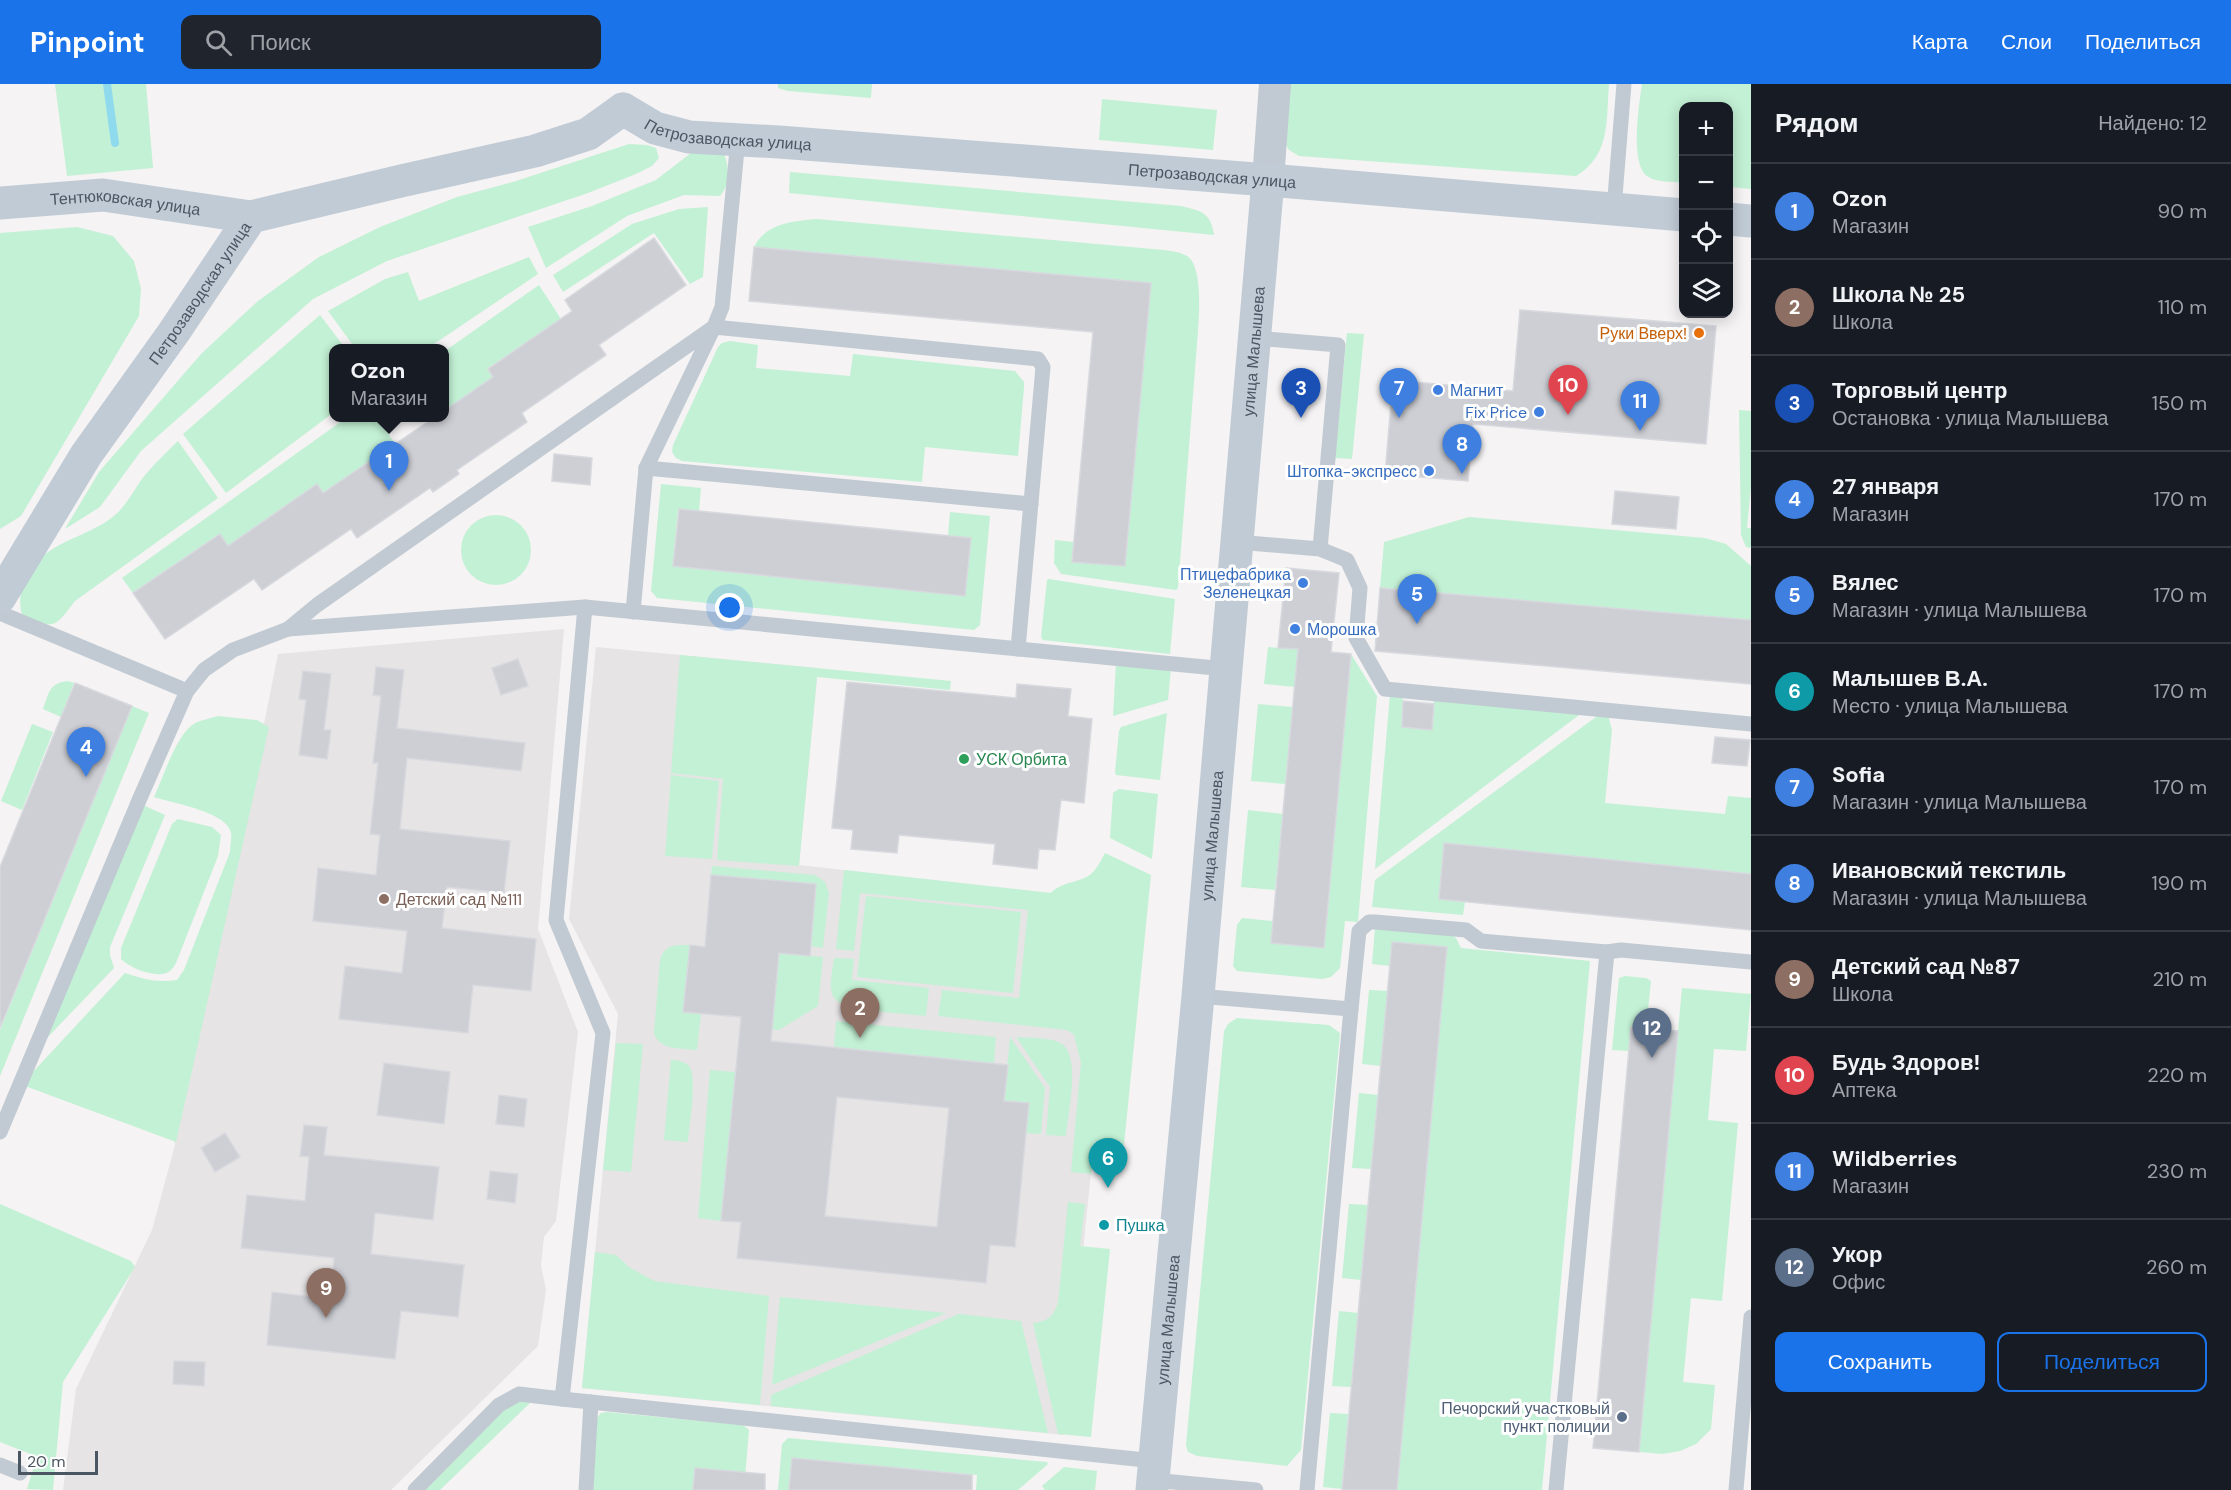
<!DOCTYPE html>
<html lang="ru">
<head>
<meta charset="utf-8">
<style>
  :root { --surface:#171b24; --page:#20242c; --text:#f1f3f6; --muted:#9ea1a6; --line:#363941; --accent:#1a73e8 }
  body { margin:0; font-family:"DM Sans",sans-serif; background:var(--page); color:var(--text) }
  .controls { position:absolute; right:18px; top:18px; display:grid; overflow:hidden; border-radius:12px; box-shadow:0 3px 15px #0003 }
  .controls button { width:54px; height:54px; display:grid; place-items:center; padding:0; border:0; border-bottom:2px solid var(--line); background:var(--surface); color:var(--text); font:30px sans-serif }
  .scale { position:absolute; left:18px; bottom:15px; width:80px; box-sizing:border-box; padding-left:6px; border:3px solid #4a5661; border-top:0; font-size:16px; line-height:21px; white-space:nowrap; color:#4a5661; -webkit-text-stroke:4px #fff; paint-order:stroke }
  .you { position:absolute; left:730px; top:524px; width:21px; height:21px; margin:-15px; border:4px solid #fff; border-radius:50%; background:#1a73e8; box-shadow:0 0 0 9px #1a73e833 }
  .badge { display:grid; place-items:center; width:39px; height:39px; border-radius:50%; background:var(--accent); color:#fff; font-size:20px; font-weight:700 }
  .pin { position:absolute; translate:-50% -50px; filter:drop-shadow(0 2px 3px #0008) }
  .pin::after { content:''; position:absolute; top:32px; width:21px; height:18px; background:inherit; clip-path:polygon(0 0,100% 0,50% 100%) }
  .popup { position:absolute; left:329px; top:260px; width:120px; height:78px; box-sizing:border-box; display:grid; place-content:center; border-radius:12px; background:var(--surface); filter:drop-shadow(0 2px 4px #0005); font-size:20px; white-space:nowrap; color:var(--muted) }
  .popup b { font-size:22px; color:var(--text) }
  .popup::after { content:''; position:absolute; left:50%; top:100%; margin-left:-12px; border:12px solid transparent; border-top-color:var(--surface) }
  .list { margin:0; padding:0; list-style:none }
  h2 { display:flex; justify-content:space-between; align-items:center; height:78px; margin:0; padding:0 24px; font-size:26px }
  h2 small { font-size:20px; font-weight:400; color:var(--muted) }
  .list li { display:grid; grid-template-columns:39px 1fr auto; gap:18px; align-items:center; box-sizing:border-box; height:96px; padding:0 24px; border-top:2px solid var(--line) }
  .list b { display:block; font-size:22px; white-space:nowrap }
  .list p { margin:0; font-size:20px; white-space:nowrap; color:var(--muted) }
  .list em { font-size:20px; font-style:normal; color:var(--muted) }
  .actions { display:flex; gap:12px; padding:18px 24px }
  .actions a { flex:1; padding:14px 0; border:2px solid var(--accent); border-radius:12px; text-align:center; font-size:21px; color:var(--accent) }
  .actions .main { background:var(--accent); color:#fff }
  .icon { flex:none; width:33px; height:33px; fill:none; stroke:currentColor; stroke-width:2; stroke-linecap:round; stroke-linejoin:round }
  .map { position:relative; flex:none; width:1751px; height:1406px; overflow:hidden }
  header { display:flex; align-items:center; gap:36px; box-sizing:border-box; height:84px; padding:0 30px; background:var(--accent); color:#fff }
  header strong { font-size:28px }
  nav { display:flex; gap:33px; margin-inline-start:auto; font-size:21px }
  .search { width:420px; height:54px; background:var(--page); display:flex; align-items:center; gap:15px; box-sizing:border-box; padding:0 21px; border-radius:12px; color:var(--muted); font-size:22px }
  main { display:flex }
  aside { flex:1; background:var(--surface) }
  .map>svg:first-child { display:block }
</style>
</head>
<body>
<header>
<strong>Pinpoint</strong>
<div class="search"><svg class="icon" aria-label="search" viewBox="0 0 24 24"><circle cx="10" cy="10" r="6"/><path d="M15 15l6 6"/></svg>Поиск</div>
<nav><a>Карта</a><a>Слои</a><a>Поделиться</a></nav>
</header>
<main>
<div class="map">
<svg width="1751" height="1406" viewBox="0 0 1751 1406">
  <rect width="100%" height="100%" fill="#f5f3f3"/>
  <!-- education -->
  <g fill="#e6e4e5">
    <polygon points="564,545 538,845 578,948 556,1137 544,1153 541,1181 546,1206 538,1262 391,1406 63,1406 76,1305 152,1146 175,1061 174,1051 233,795 278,570"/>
    <polygon points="596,563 818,584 799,781 1119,817 1064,1351 582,1304 618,930 569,835"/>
  </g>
  <!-- green -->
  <g fill="#c3f1d5">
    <polygon points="55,0 146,0 153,84 67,92"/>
    <polygon points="778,0 872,0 871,14 788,7 778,4"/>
    <path d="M1289,0H1609C1606,36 1611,71 1576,92L1299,72L1289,66L1286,61Z"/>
    <path d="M1642,0H1751V105L1729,103L1728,22H1684L1683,99C1672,97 1656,99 1647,92C1630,79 1639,20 1642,0Z"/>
    <polygon points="1102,15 1217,26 1213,66 1099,56"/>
    <polygon points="629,60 647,61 656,64 659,74 652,82 636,90 588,109 387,177 313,215 141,367 100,423 65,445 99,388 201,270 258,217 319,173 380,143 457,113 516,97"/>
    <path d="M691,69L724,70C730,85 730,100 720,112L684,111L627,132L546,184L528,143L592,122L656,96Z"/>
    <path d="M790,88L1181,122C1202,127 1211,129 1214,151L789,109Z"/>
    <polygon points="708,123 703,193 690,200 654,149 563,208 553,191 632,140 679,125"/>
    <path d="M817,135L1164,166C1171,167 1180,168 1187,172C1203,182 1199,231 1198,247L1178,504L1176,506L1061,490L1054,479L1055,456L1074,458L1073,478L1125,482L1151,199L754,163C766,139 793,137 817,135Z"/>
    <polygon points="77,143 113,152 134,177 141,205 139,232 21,432 0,445 0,149"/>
    <polygon points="529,173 538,190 428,264 355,264 328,227 385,195 408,188 419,217"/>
    <polygon points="539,201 561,235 488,284 493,293 445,327 445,267"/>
    <polygon points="320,231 345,264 334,264 333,329 226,409 183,350"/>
    <polygon points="1347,249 1364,250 1352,375 1335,374"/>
    <polygon points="730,257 758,261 756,284 850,292 853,270 1015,287 1024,298 1024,304 1018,372 925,363 922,398 682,377 676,374 672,368 673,361 718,263 722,259"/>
    <polygon points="1739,326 1751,327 1751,402 1747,444 1751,444 1751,464 1746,463 1741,451"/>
    <polygon points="346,334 378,334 395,360 323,409 316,401 228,462 219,450 133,509 122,494"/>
    <path d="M178,357L218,414L75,517C54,544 56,545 23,533C14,512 28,483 47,469C68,453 96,448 115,431C128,420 135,403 146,390C156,378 167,368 178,357Z"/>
    <polygon points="661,400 701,404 699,427 678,425 673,482 964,512 948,452 950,428 990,432 980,541 974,546 657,514 651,507"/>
    <circle cx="496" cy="466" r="35"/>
    <polygon points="1469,433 1705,454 1726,460 1751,482 1751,536 1380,504 1384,458"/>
    <polygon points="1049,495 1175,515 1170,570 1043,556 1041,553 1047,496"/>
    <polygon points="1268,563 1298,565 1295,603 1264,600"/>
    <polygon points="1351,570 1377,612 1358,838 1345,837 1340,884 1331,893 1322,895 1237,887 1233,882 1237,841 1242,834 1273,837 1271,859 1324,864"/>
    <polygon points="680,571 951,597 950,606 817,593 799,782 717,776 723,695 671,689"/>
    <polygon points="1116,578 1171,584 1168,616 1113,632"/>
    <path d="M68,597L74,599L61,633L43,625C49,609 49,599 68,597Z"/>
    <polygon points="1390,610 1403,611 1402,643 1432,646 1434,614 1583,628 1375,785"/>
    <polygon points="1258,620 1293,623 1285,700 1251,697"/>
    <polygon points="132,622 149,629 0,992 0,946"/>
    <polygon points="1167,629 1160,696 1116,691 1115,688 1119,647 1121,643"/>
    <polygon points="1600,630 1608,631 1612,646 1605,719 1725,730 1728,712 1751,714 1751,790 1445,759 1439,815 1465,818 1463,831 1372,823 1375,796"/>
    <path d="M218,632L257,636L269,643L176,1058L25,1002L31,990L125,889C143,895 157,899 177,896L184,886L230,768C230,762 232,754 231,749C228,728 172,719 154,713C163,694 175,655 191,642C198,636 209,635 218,632Z"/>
    <polygon points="32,640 53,648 22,726 1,717"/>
    <polygon points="671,691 719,697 712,775 665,772"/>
    <polygon points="1119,705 1158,710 1152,775 1110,754 1113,709"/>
    <polygon points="143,721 165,731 110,863 110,871 114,884 44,957"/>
    <polygon points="1248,726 1283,730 1275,806 1241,803"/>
    <path d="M178,735L212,743L221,751L218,772L176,879C174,882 173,885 170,887C158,896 130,884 121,875V864L172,740Z"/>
    <path d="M1105,769L1151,791L1124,1061L1095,1058L1091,1090L1071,1088L1081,979L1074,951L1067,946L938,932L942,906L1019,914L1028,826L860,809L854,867L836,865L844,786L1051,809C1060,798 1080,799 1091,790C1097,785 1101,776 1105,769Z"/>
    <polygon points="712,782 815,791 825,798 829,809 823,864 811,862 816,800 711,791"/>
    <polygon points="866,812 1021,828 1013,909 857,893"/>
    <polygon points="1375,844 1451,850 1456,854 1461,864 1590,877 1542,1406 1397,1406 1446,863 1392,858 1390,882 1372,880"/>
    <path d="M678,861H690L684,928L701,930L697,966C681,964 660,967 654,949L660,876C663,866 668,862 678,861Z"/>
    <polygon points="779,869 823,873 818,922 779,946 772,945"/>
    <path d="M834,874L854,875L852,896L929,904L926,932C909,930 845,927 835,915C827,905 833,885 834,874Z"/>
    <polygon points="1625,892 1646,894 1651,897 1646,945 1629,967 1612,966 1619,894"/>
    <polygon points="1682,904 1751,910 1746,967 1714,965 1708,1036 1738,1039 1722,1217 1691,1214 1683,1298 1715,1301 1711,1345 1696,1360 1680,1367 1662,1370 1639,1368"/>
    <polygon points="1369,906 1388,907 1381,982 1362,980"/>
    <polygon points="1237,934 1329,941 1340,949 1301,1366 1287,1382 1197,1372 1188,1368 1186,1361 1224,947 1228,940"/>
    <polygon points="836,937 996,953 994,979 834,963"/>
    <polygon points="1010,953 1045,1004 1041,1050 1026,1049 1029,1019 1004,1017"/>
    <path d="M1016,953C1029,954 1051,953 1062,960C1081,973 1068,1031 1066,1052L1046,1051L1050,1003Z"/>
    <polygon points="616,959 643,960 631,1088 603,1086"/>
    <path d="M671,976C677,976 684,977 689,982C698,993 689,1042 688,1058L664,1056Z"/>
    <polygon points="710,986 736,988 721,1137 698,1134"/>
    <polygon points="1359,1009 1378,1011 1371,1085 1352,1084"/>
    <path d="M1068,1118L1085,1120L1080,1162L1110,1165L1091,1353L1058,1350L1033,1239C1048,1237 1053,1233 1058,1219Z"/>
    <polygon points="0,1120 131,1177 135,1183 63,1298 53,1406 27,1405 36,1376 33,1371 0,1358"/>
    <polygon points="1349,1120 1368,1121 1361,1196 1342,1194"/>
    <polygon points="595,1168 616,1171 629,1183 654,1197 769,1212 760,1321 582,1304"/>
    <polygon points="780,1213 946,1229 772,1301"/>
    <polygon points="1339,1227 1358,1229 1351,1303 1332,1302"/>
    <polygon points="959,1230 1021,1237 1048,1349 771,1322 771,1311"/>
    <polygon points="523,1314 533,1316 440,1406 420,1406 500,1327"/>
    <polygon points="607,1328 743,1341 749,1346 744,1406 593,1406 597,1334 601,1329"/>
    <polygon points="1330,1329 1348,1330 1342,1405 1323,1403"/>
    <polygon points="788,1354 1047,1378 1048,1380 1018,1406 976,1406 977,1391 792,1374 789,1406 778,1406 782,1360"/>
    <polygon points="1064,1383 1097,1387 1095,1406 1045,1406 1042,1402"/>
  </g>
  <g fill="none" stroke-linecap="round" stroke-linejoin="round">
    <!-- stream -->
    <polyline stroke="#90daee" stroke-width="8" points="107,0 115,59"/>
  </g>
  <!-- building -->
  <g fill="#cdcfd5" stroke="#d7d9de" stroke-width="1.5" fill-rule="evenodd">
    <polygon points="654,154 686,201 599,261 606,271 522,329 527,338 457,386 459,390 433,408 430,404 357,454 351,445 262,506 254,495 165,555 133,509 220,450 228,462 317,400 323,409 435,333 444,333 444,327 493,293 488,285 572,227 565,216"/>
    <polygon points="754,163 1151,199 1125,482 1072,478 1093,248 749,217"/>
    <polygon points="1520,226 1716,242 1706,360 1473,340 1468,397 1385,390 1393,296 1513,307"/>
    <polygon points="554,370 592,374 590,401 552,397"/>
    <polygon points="1615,407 1679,413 1676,445 1612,440"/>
    <polygon points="679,425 971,454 965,512 673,482"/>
    <polygon points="1286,484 1339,489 1331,568 1351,570 1324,864 1271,859 1298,565 1278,564"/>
    <polygon points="1380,504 1751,536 1751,600 1375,567"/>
    <polygon points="518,575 528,602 501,611 492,584"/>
    <polygon points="376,583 404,586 397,644 525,659 521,687 407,674 400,745 510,757 504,809 447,803 442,844 536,855 531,907 473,901 468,949 339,935 345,882 402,889 407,847 313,837 318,784 376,791 380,751 370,750 378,679 373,679 381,612 373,611"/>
    <polygon points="303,587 331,590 324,646 331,646 327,675 299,671 306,616 299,615"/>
    <polygon points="847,598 1016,614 1017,600 1071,605 1068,632 1092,635 1084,719 1061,716 1055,766 1039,765 1037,785 993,780 995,760 899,751 897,769 851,765 853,746 832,744"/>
    <polygon points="75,599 132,622 0,944 0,783"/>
    <polygon points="1403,617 1434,620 1432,646 1402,643"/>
    <polygon points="1715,653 1750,656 1747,682 1712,679"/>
    <polygon points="1444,759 1751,790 1751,846 1439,815"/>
    <path d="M711,791L816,800L810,872L779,869L771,957L1008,981L1004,1017L1029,1019L1026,1049L1015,1163L990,1161L986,1199L737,1174L741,1138L721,1137L741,933L683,928L690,861L705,863ZM837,1013L949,1024L937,1143L825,1132Z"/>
    <polygon points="1392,858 1447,863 1397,1406 1342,1406"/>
    <polygon points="1631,943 1678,947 1639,1368 1593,1364"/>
    <polygon points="384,979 450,988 444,1040 377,1031"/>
    <polygon points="499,1011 527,1015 524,1043 496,1040"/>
    <polygon points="304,1041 327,1043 324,1071 439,1083 433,1136 375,1129 371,1170 464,1181 458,1233 401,1227 395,1275 267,1261 272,1208 330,1215 334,1174 241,1164 247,1111 305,1117 309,1073 300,1072"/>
    <polygon points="225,1049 240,1073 215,1088 201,1064"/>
    <polygon points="490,1087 518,1090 515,1119 487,1115"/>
    <polygon points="174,1277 205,1278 204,1302 173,1300"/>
    <polygon points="792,1374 972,1391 972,1406 789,1406"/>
    <polygon points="695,1384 765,1390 765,1406 693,1406"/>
  </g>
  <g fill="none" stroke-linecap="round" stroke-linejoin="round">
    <!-- lane -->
    <g stroke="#c1cad2" stroke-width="15">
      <polyline points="1614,125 1624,0"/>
      <polyline points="1254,254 1338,261 1320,465"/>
      <polyline points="646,384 1031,420"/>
      <polyline points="1237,458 1320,465 1347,476 1360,504 1356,554 1385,605 1751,640"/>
      <polyline points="633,528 646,384 714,243 1038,275 1043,283 1018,565"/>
      <polyline points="0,529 187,607"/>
      <polyline points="288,545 585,523 1226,585"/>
      <polyline points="1198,912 1351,925"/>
      <polyline points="0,1048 140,714 187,607 204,586 233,566 288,545 317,521 714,243 722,223 738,55"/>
      <polyline points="562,1315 1155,1377"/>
      <polyline points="0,1381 20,1389"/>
      <polyline points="1153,1396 1256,1406"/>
      <polyline points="415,1406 499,1321 519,1310 562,1315 603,949 556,836 585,523"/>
      <polyline points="586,1406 591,1318"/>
      <polyline points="1307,1406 1351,925 1359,847 1369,838 1375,838 1466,846 1481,857 1607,868 1621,866 1751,878"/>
      <polyline points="1556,1406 1607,868"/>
      <polyline points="1736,1406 1751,1233"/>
    </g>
    <!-- street -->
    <polyline stroke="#c1cad2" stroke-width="32" points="1268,96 1275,0"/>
    <!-- secondary -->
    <g stroke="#c1cbd6" stroke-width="33">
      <path id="s1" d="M623,25L655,44L689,53L779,58L1268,96L1684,131"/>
      <path id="s2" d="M0,119L103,111L251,133L401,97L535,67L588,50L623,25"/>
      <polyline points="1728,135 1751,137"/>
      <path id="s3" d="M0,513L86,371L174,248L251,133"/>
      <path id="s4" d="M1152,1406L1198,912L1268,96"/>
    </g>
  </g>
  <!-- markers -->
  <circle fill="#e8710a" stroke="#fff" stroke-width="2" cx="1699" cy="249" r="6"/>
  <g fill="#3f7fe0" stroke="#fff" stroke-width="2">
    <circle cx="1438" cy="306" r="6"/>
    <circle cx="1539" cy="328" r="6"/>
    <circle cx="1429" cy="387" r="6"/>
    <circle cx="1303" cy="499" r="6"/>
    <circle cx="1295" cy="545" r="6"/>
  </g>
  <circle fill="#2e9e5b" stroke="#fff" stroke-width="2" cx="964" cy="675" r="6"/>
  <circle fill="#8d6e63" stroke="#fff" stroke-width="2" cx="384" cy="815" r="6"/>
  <circle fill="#0f9aa8" stroke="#fff" stroke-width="2" cx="1104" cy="1141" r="6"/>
  <circle fill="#5c6f8a" stroke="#fff" stroke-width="2" cx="1622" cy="1333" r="6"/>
  <g text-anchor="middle" stroke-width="6" stroke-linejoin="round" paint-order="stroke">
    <!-- street labels -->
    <g font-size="16" fill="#4a5661" stroke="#fff">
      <text dy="6" stroke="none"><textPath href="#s1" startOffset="111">Петрозаводская улица</textPath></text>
      <text dy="6" stroke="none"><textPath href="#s1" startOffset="597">Петрозаводская улица</textPath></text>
      <text dy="6" stroke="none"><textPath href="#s2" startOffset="126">Тентюковская улица</textPath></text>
      <text dy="6" stroke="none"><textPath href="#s3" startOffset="364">Петрозаводская улица</textPath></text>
      <text dy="6" stroke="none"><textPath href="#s4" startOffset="1143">улица Малышева</textPath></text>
      <text dy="6" stroke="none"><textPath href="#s4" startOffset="657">улица Малышева</textPath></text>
      <text dy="6" stroke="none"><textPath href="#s4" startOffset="171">улица Малышева</textPath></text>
    </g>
    <!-- food labels -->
    <g font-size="16" fill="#c56008" stroke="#fff" text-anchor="end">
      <text x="1687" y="255">Руки Вверх!</text>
    </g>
    <!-- shop labels -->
    <g font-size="16" fill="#366cbe" stroke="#fff" text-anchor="end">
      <text x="1450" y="312" text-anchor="start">Магнит</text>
      <text x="1527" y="334">Fix Price</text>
      <text x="1417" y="393">Штопка-экспресс</text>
      <text x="1291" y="496">Птицефабрика<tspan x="1291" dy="18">Зеленецкая</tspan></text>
      <text x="1307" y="551" text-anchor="start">Морошка</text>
    </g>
    <!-- leisure labels -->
    <g font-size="16" fill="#27864d" stroke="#fff" text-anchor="start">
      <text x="976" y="681">УСК Орбита</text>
    </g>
    <!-- education labels -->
    <g font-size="16" fill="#785e54" stroke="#fff" text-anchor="start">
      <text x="396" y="821">Детский сад №111</text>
    </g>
    <!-- culture labels -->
    <g font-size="16" fill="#0d838f" stroke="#fff" text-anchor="start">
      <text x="1116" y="1147">Пушка</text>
    </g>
    <!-- service labels -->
    <g font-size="16" fill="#4e5e75" stroke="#fff" text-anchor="end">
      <text x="1610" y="1330">Печорский участковый<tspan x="1610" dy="18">пункт полиции</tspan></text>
    </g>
  </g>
</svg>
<div class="controls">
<button>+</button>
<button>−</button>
<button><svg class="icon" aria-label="locate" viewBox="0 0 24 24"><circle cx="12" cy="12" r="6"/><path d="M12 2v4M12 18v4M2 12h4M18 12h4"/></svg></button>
<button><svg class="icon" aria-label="layers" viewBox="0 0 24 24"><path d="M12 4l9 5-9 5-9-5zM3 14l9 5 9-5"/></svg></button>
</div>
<div class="scale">20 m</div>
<div class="you"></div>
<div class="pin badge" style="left:389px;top:407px;background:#3f7fe0">1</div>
<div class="popup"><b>Ozon</b>Магазин</div>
<div class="pin badge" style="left:860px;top:954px;background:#8d6e63">2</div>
<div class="pin badge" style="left:1301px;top:334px;background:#1a4fb4">3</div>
<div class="pin badge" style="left:86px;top:693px;background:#3f7fe0">4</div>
<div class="pin badge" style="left:1417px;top:540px;background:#3f7fe0">5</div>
<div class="pin badge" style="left:1108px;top:1104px;background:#0f9aa8">6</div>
<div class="pin badge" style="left:1399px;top:334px;background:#3f7fe0">7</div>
<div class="pin badge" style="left:1462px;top:390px;background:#3f7fe0">8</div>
<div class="pin badge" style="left:326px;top:1234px;background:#8d6e63">9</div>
<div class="pin badge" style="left:1568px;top:331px;background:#e0444e">10</div>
<div class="pin badge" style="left:1640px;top:347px;background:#3f7fe0">11</div>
<div class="pin badge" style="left:1652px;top:974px;background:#5c6f8a">12</div>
</div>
<aside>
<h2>Рядом<small>Найдено: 12</small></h2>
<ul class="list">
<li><span class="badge" style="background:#3f7fe0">1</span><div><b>Ozon</b><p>Магазин</p></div><em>90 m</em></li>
<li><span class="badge" style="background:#8d6e63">2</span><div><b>Школа № 25</b><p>Школа</p></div><em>110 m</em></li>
<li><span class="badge" style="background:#1a4fb4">3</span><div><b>Торговый центр</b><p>Остановка · улица Малышева</p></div><em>150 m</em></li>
<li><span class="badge" style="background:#3f7fe0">4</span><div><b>27 января</b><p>Магазин</p></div><em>170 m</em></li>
<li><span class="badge" style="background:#3f7fe0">5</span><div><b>Вялес</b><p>Магазин · улица Малышева</p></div><em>170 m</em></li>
<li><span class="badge" style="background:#0f9aa8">6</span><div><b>Малышев В.А.</b><p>Место · улица Малышева</p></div><em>170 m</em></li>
<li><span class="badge" style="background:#3f7fe0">7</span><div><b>Sofia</b><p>Магазин · улица Малышева</p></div><em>170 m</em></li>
<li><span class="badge" style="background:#3f7fe0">8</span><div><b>Ивановский текстиль</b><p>Магазин · улица Малышева</p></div><em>190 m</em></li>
<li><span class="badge" style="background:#8d6e63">9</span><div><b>Детский сад №87</b><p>Школа</p></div><em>210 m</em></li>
<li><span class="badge" style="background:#e0444e">10</span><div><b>Будь Здоров!</b><p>Аптека</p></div><em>220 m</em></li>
<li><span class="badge" style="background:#3f7fe0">11</span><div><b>Wildberries</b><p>Магазин</p></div><em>230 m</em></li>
<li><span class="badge" style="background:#5c6f8a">12</span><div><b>Укор</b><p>Офис</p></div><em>260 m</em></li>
</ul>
<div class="actions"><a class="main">Сохранить</a><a>Поделиться</a></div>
</aside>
</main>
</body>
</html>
